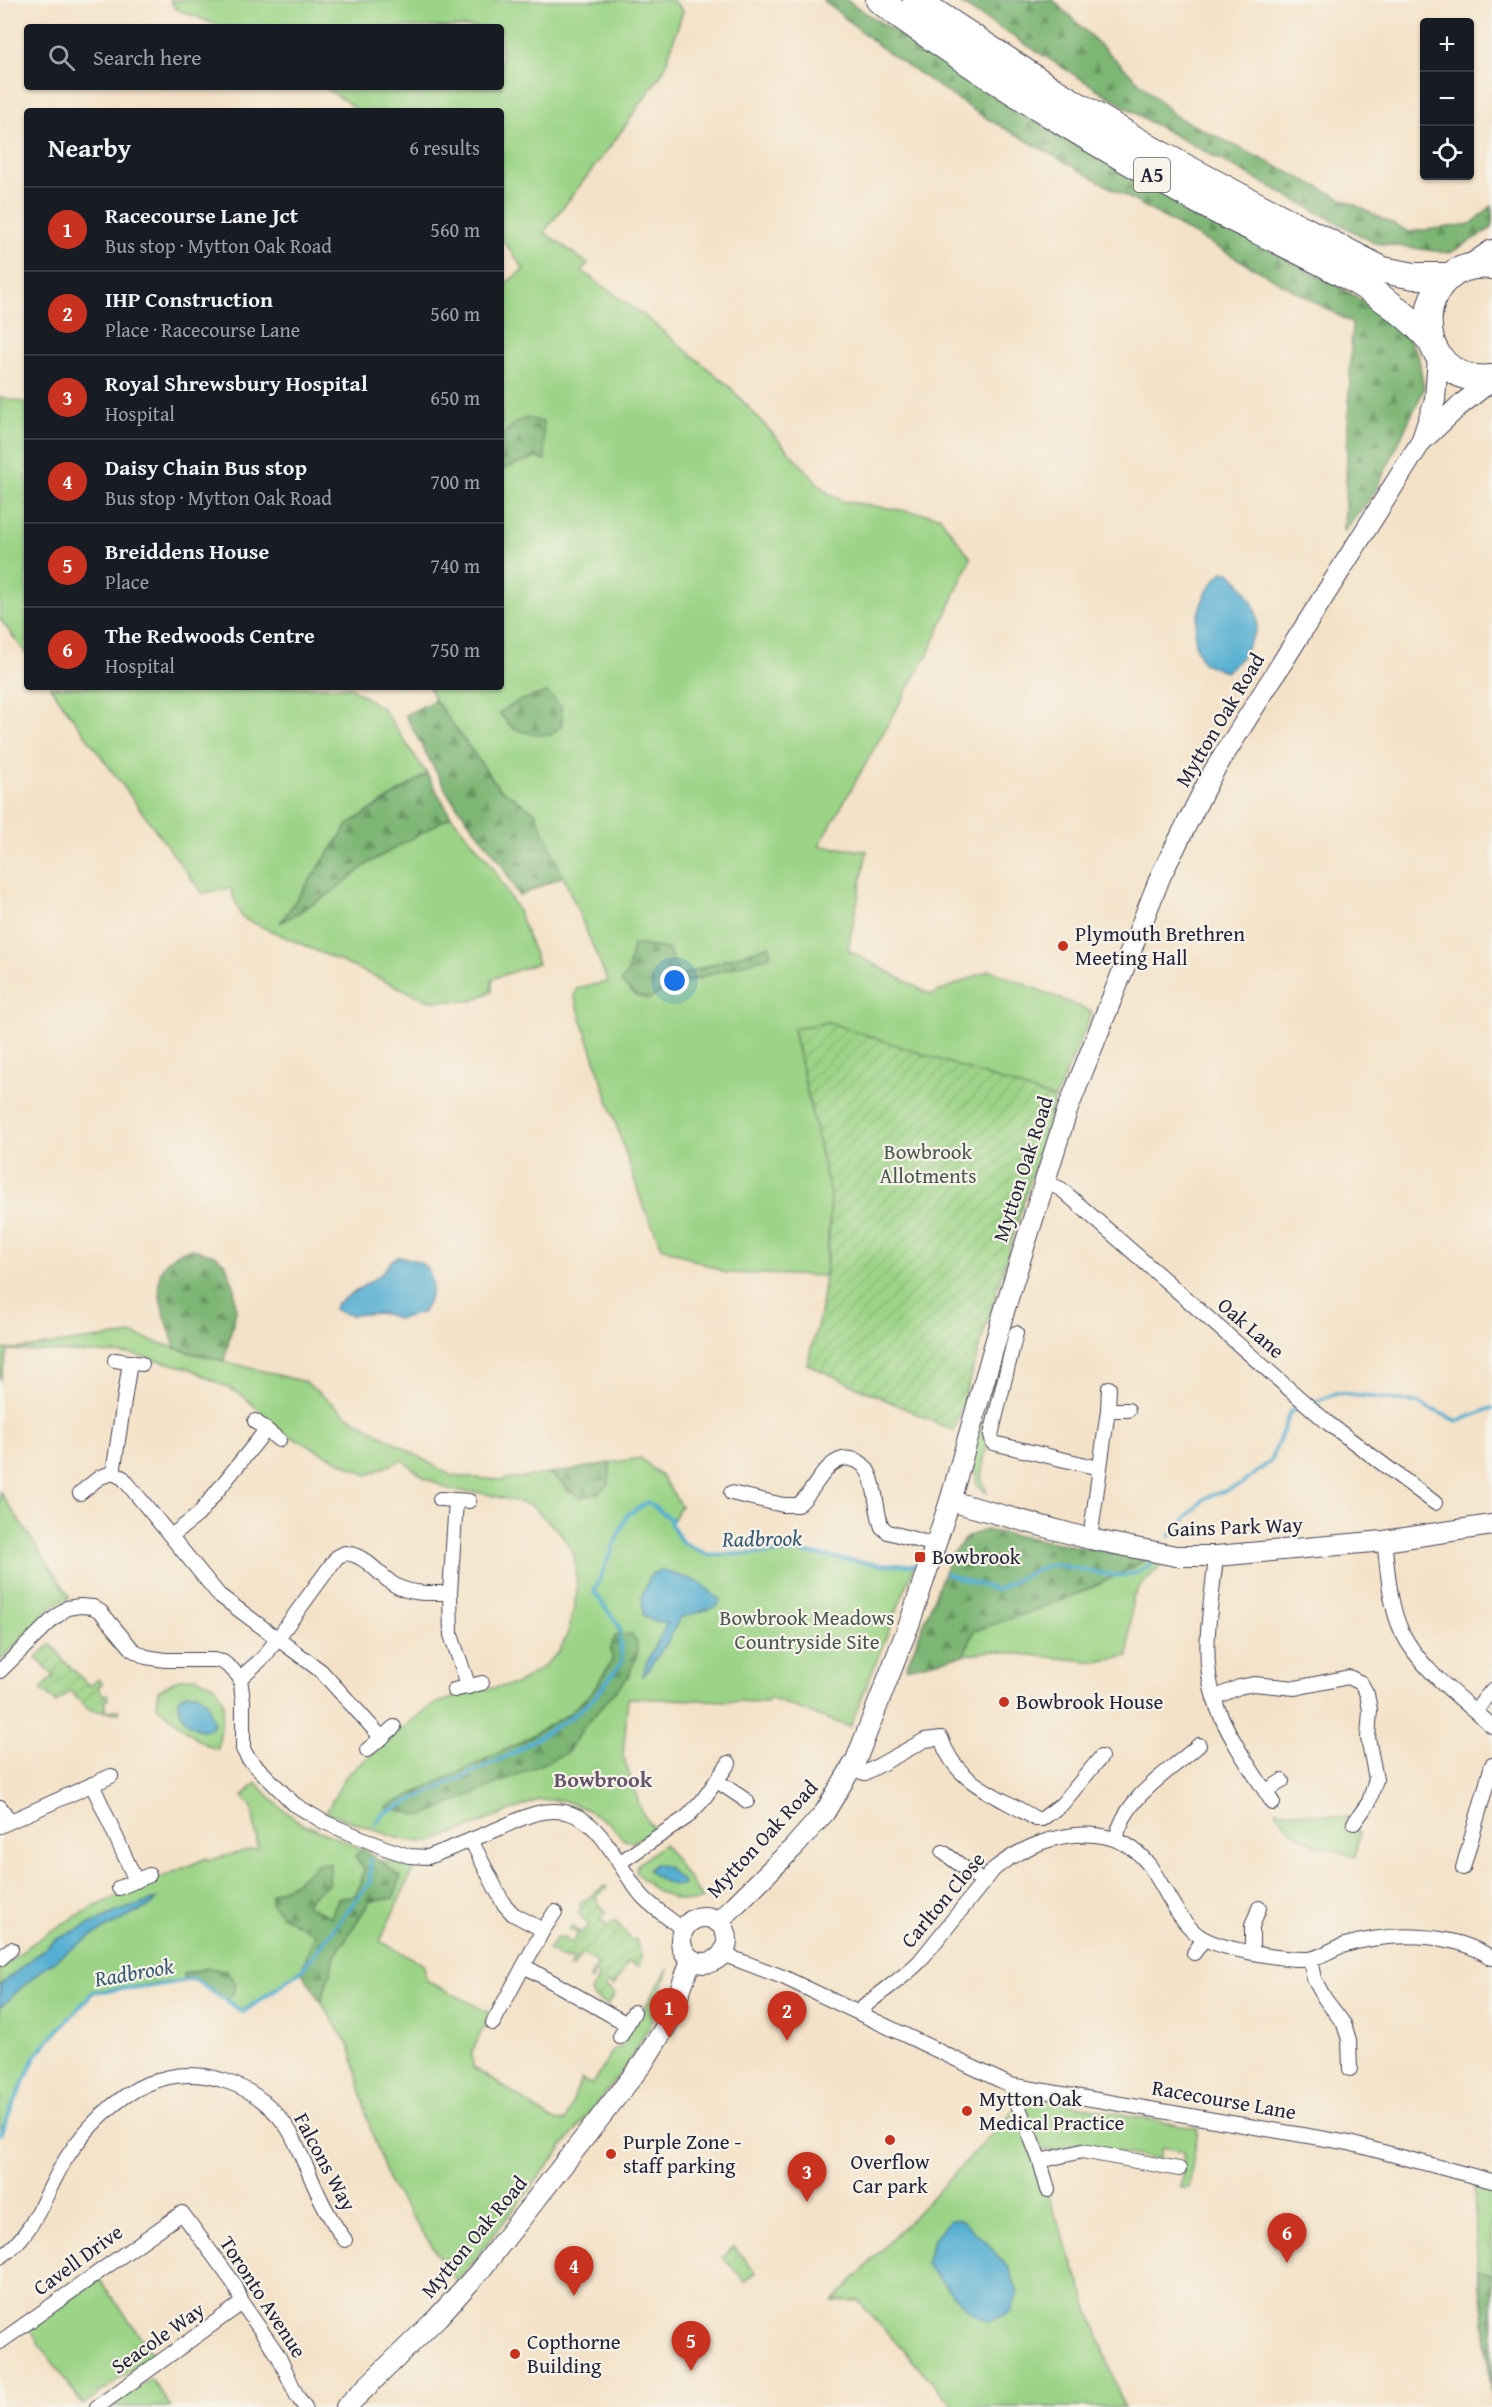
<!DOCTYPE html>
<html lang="en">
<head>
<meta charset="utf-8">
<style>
  :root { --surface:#171b24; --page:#20242c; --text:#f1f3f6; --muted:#9ea1a6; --line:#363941; --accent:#c8321e }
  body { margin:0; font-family:"Gentium Book Plus",serif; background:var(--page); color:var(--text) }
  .controls { position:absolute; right:18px; top:18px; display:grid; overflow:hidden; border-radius:6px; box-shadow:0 2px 4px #0004 }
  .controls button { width:54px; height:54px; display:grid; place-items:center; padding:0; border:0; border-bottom:2px solid var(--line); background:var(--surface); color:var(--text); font:30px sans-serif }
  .you { position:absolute; left:675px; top:981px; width:21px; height:21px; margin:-15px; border:4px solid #fff; border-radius:50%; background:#1a73e8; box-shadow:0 0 0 9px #1a73e833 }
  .badge { display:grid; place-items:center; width:39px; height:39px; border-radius:50%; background:var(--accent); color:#fff; font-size:20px; font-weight:700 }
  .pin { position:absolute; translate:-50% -50px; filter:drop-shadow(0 2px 3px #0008) }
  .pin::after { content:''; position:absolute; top:32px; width:21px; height:18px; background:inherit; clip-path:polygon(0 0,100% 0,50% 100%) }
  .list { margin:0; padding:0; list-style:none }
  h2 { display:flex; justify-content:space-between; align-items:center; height:78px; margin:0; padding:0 24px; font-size:26px }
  h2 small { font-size:20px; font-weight:400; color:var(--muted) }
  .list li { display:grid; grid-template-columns:39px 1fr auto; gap:18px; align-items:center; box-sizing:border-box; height:84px; padding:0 24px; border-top:2px solid var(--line) }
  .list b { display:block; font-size:22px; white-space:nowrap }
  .list p { margin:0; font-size:20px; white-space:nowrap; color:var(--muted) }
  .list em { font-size:20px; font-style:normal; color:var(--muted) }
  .icon { flex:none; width:33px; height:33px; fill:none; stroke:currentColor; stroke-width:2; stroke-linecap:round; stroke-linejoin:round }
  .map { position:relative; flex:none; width:1492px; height:2407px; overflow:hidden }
  .search { position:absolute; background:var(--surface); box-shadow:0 2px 4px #0004; left:24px; top:24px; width:480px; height:66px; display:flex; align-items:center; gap:15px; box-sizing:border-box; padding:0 21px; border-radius:6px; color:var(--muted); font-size:22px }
  .panel { position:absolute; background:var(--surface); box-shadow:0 2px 4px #0004; left:24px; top:108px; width:480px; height:582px; border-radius:6px }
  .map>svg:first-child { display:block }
</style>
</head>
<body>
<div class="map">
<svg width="1492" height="2407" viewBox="0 0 1492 2407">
  <defs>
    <pattern id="forest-firs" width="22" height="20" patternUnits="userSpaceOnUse" patternTransform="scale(1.5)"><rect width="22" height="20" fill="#7db674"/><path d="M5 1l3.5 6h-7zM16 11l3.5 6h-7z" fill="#669460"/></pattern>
    <pattern id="garden-furrows" width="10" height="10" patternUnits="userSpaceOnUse" patternTransform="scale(1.5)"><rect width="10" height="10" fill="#9cd487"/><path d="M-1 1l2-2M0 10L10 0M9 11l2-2" fill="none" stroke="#86b675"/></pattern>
  </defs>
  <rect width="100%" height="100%" fill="#f7f3e8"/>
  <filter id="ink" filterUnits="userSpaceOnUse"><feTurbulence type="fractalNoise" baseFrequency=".0167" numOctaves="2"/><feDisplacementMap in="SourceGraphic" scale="12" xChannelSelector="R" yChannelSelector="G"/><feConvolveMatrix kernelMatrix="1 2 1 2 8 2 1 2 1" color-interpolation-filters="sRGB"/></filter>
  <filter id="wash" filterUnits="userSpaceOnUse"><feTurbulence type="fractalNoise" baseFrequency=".008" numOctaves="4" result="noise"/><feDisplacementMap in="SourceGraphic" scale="24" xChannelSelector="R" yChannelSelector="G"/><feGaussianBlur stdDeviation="1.35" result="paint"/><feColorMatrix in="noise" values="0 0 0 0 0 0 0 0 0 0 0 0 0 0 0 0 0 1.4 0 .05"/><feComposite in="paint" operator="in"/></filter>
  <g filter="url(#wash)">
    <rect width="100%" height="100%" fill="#f4e2c8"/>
    <!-- green -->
    <g fill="#9cd487" stroke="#5f7b61" stroke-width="1.5" fill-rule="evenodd">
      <path d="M170,0H672L683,11L664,70L618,136L544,232L588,264L582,271L646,317L730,387L825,491L842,501L939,516L971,558L930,650L819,846L867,851L848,950L931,995L990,970L1092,1012L1055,1099L828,1022L793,1030L831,1198L825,1276L726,1273L662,1247L642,1203L574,996L577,988L608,982L563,876L435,700L429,687H501V287L524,269L501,238V111H360L324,87H501V27H222L176,9ZM728,959L701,978L668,987L676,969L679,976Z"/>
      <polygon points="0,397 27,403 27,655 0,619"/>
      <polygon points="50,687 350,687 383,709 427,774 349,824 281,922 328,895 370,862 451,816 491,864 518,911 538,963 492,979 492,991 473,1001 430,1001 242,918 230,888 202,893"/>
      <path d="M132,1334L184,1351L305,1382L347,1415L452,1476L499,1480L549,1474L559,1478L570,1493L609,1484L610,1463L641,1458L662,1477L681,1506L670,1523L682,1542L708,1555L800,1552L882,1565H915L850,1727L769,1698L767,1702L628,1698L623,1756L642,1812L654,1830L633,1842L622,1839L611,1824L586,1809L563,1800H538L432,1842L409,1841L391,1836L326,1812L346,1776L416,1717L435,1704L475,1691L517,1684L540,1669L559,1652L569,1630L577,1593L576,1575L574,1555L561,1533L530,1505L482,1493L451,1490L425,1478L402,1460L367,1475L285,1434L242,1395L189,1368L131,1354L8,1350L0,1380V1349L8,1350ZM611,1647L627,1677L583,1728L567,1753L387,1807L518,1744L570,1713L593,1691L612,1661Z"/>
      <polygon points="1002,1356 981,1477 987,1493 977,1485 974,1464 971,1461"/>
      <polygon points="0,1492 70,1597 51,1607 0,1661"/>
      <path d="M1147,1559L1166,1561L1140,1586L1132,1600L1128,1656L1097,1662L993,1651L964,1655L974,1631C1033,1611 1093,1591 1147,1559Z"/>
      <path d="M195,1677L216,1686L224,1704L218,1749C197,1745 176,1719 157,1707L158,1691L178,1679Z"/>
      <path d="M256,1783L280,1807L301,1823L363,1849L355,1856L364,1869L361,1883L355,1896L339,1897L331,1917L305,1905L313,1895L328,1884L318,1864L293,1884L271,1894L281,1915L316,1934L301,1971L243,2012L226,2000L233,1993L235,1983L226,1971L207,1968L183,1975L186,1980L93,1992L36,2055L0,2134V1971C56,1915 136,1889 207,1858L209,1860L258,1848L252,1807L243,1796Z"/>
      <path d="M1276,1810L1348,1818L1359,1834L1355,1857C1324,1846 1291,1842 1276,1810Z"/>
      <path d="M664,1844L703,1899C678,1907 652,1891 636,1872L637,1865Z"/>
      <polygon points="380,1861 415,1865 380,1941 424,1965 426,1980 490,2013 472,2052 473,2068 512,2092 550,2119 565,2122 581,2079 592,2085 614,2049 620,2048 668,1969 649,2027 626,2066 457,2282 390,2185 370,2128 350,2048 321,2002 335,1956 370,1901 393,1898 401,1877"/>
      <polygon points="1025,2095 1198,2129 1189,2188 1181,2188 1184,2151 1162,2147 1158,2160 1082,2145 1050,2151 1040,2149 1020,2101"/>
      <polygon points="1017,2108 1124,2407 955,2407 858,2301 833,2301"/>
      <polygon points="1474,2188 1492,2192 1492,2399 1477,2256"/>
      <polygon points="734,2247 756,2272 745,2282 723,2257"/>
      <polygon points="99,2279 153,2354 83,2405 29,2329"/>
      <polygon points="151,2379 171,2407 111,2407"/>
    </g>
    <!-- forest -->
    <g fill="url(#forest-firs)" stroke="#506c58" stroke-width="1.5">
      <polygon points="823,0 846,0 1027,117 1355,296 1401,328 1418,354 1424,389 1376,490 1344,532 1352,323 981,115 884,50"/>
      <polygon points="955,0 1053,0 1175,116 1409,232 1471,224 1492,206 1492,228 1450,253 1375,243 1150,122"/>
      <polygon points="527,418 543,422 545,460 534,458 501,470 501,437 515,423"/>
      <polygon points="547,692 561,707 562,725 551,735 532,734 512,728 499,713 519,701"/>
      <polygon points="435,700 498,787 535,812 563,876 519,896 499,860 450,797 405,715"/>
      <polygon points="427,774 451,816 370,862 328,895 280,923 349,824"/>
      <polygon points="633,944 668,949 679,976 770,945 770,956 668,987 650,999 636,996 621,982 628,972"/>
      <path d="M192,1249L215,1255L226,1265L234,1287L236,1311L224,1361L175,1348C165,1311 137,1260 192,1249Z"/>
      <path d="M610,1463L609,1484L598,1493L582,1498C568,1492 563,1480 549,1474Z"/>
      <path d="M985,1530L1147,1559C1093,1591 1033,1611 974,1631L964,1655L906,1668L951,1555L967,1537Z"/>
      <polygon points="631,1634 637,1641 637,1655 628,1677 583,1728 567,1753 423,1816 386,1807 518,1744 570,1713 593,1691 612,1661 611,1647 615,1636"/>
      <polygon points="363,1849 401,1877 393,1898 370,1901 335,1956 321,2002 301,1971 315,1934 281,1915 271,1903 271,1894 293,1884 318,1864 330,1864 329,1884 313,1895 305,1905 331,1917 339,1897 355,1896 361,1883 364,1869 355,1856"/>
      <polygon points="207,1968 226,1971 235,1983 233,1993 226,2000 194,1979 187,1980 183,1974"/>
      <polygon points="1479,2270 1492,2274 1492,2398"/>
    </g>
    <!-- garden -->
    <g fill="url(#garden-furrows)" stroke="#5f7b61" stroke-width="1.5">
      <polygon points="828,1022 1055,1099 954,1431 807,1364 820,1315 828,1252 831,1198 793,1029"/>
      <polygon points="51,1644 59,1653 63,1660 90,1686 98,1679 102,1684 98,1686 103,1695 107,1694 108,1700 104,1701 106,1711 119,1710 119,1713 89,1710 70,1691 56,1703 41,1689 54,1676 36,1658"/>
      <polygon points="605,1886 607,1888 595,1898 606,1913 600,1918 607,1927 615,1920 631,1940 636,1939 642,1959 638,1967 628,1962 614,1986 607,1983 605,1987 615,1993 608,2006 594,1998 591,1992 599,1975 595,1973 591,1980 589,1980 598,1963 581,1954 573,1968 569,1967 573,1959 569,1957 567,1960 548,1950 556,1938 563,1938 572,1943 578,1934 569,1929 573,1925 580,1933 589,1925 577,1912 582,1908 579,1904"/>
    </g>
    <!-- water -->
    <g fill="#54afd2" stroke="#3b6886" stroke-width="1.5">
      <path d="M1223,572H1230C1242,584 1260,608 1257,626C1256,632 1252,638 1249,644C1244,656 1236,665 1225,672L1203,663C1200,656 1195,648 1195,641C1194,617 1205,586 1223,572Z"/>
      <path d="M398,1257C435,1259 440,1286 422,1313L397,1319C377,1305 353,1323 334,1309L336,1304L380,1275L392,1260Z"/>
      <polygon points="661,1570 699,1582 720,1600 718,1606 680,1618 667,1643 642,1677 646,1664 667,1623 651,1620 643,1615 642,1596 651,1574"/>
      <path d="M186,1693H197L207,1702L214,1724L208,1730C192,1732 178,1716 178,1701Z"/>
      <path d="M655,1864L667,1867L683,1882V1885C674,1888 656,1878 648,1870Z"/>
      <path d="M157,1899L152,1905C92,1933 46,1961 0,2008V1985L55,1940L116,1912Z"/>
      <path d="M960,2219L985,2241L1009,2269L1018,2292L1011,2312L989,2322C964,2312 944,2284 926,2264L933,2240L950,2220Z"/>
    </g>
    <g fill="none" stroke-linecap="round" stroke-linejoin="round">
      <!-- stream -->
      <g stroke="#54afd2" stroke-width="4">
        <polyline points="1310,1404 1337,1393 1415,1402 1458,1421 1492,1408"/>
        <polyline points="1170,1536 1205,1498 1240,1485 1271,1461 1290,1412 1303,1407"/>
        <path d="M946,1574L996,1590C1007,1585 1042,1565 1051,1565C1086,1565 1126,1591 1153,1561"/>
        <polyline points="620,1632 619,1626 594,1592 627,1515 648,1502 672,1520 670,1523 682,1542 708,1555 800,1552 882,1565 915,1565"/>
        <polyline points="375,1824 384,1813 510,1755 574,1715 594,1698 622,1662 620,1639"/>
        <polyline points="0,2134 36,2055 93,1992 159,1985 194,1979 243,2012 301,1971 370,1882 370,1859"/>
      </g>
    </g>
  </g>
  <g filter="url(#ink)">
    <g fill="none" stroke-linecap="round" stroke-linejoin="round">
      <!-- street casing -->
      <g stroke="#423f50" stroke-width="16">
        <g id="street">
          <polyline points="1043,1181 1061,1189 1328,1423 1435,1503"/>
          <polyline points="1016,1333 991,1435 993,1443 1099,1468"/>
          <polyline points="115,1360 142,1364"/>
          <polyline points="1108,1410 1128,1410"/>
          <polyline points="255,1421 279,1440"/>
          <polyline points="113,1473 130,1362"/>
          <polyline points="80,1493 100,1477 113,1473 123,1478 219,1595 321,1671 382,1738"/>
          <path d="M731,1493L783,1505H798C811,1494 818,1477 830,1466C837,1460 843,1457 851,1459C879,1464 873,1506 882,1527L888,1532L935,1545"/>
          <polyline points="440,1499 469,1501"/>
          <polyline points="456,1501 450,1593 451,1635 469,1687"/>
          <polyline points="171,1536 198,1515 266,1430"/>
          <polyline points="1090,1539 1108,1410 1109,1388"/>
          <path d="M1384,1541C1388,1570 1389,1605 1402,1632C1421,1671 1461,1698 1492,1726"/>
          <path d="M1216,1556C1212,1602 1200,1653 1214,1698C1224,1731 1254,1774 1273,1803"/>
          <path d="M0,1671L52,1620L67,1608L80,1606L93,1607L101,1612L133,1650L146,1657L165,1660H214L223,1662L233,1670L240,1678L243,1701V1749L248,1758L294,1804L324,1822L385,1848L409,1856L428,1857C452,1848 476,1838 500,1828C511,1823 523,1817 534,1814C598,1796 611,1862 644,1898C656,1910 671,1920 684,1930"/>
          <path d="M240,1678L264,1657L337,1557L345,1553C366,1555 377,1573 393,1584C410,1595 431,1593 450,1593"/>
          <polyline points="454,1690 482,1683"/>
          <polyline points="1214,1698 1239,1687 1254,1684 1295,1688 1349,1677 1361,1683 1367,1694 1370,1710 1368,1738 1376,1779 1369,1802 1354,1823"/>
          <polyline points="1475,1711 1492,1690"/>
          <polyline points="367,1750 394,1727"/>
          <path d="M851,1769L865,1773L925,1740L941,1738C956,1785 997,1794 1036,1819H1042L1062,1804L1101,1757"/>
          <polyline points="717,1781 747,1801"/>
          <polyline points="92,1784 136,1881"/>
          <polyline points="1266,1791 1282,1781"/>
          <polyline points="0,1807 10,1821"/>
          <polyline points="0,1826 111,1776"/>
          <path d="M1116,1839C1125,1796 1168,1773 1199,1745"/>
          <polyline points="471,1840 503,1903 513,1914 543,1930"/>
          <polyline points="943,1852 983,1882"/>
          <polyline points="619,1863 687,1817 702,1801 729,1763"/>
          <polyline points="1463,1868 1492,1765"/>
          <polyline points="119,1888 149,1875"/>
          <polyline points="1252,1952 1252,1926 1259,1908"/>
          <polyline points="1194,1953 1204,1939"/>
          <polyline points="722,1954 783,1977 1010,2085 1349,2143 1492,2181"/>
          <polyline points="0,1959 11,1949"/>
          <polyline points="1310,1959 1314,1979 1325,1999 1344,2024 1349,2040 1350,2069"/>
          <polyline points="524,1966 627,2024"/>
          <path d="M858,2012C877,1994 900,1981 919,1962L994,1869C1036,1835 1111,1814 1149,1865C1165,1887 1176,1918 1198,1935C1216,1949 1285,1960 1308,1959C1319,1959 1331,1949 1342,1946C1388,1932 1451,1931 1492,1958"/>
          <polyline points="493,2023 543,1930 555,1912"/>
          <polyline points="620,2037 634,2012"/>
          <polyline points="1010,2085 1040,2161 1048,2190"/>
          <polyline points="1040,2161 1082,2151 1179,2169"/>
          <path d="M0,2257C36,2234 45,2191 67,2157C85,2129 116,2097 147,2084C198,2062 256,2083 287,2127C296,2140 300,2155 307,2168C317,2193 329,2219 345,2240"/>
          <polyline points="0,2342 182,2213 235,2285 242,2303 278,2355 297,2396 305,2407"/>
          <polyline points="97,2407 242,2303"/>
        </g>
      </g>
      <!-- secondary casing -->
      <g stroke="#423f50" stroke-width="22">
        <g id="secondary">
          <polyline points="1465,268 1492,250"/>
          <polyline points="1424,439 1459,406 1492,380"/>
          <polyline points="950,1501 1090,1539 1176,1556 1216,1556 1384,1541 1492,1525"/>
          <circle cx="704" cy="1940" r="23"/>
          <polyline points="718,1922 794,1847 825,1812 856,1760 910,1622 950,1501 1005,1308 1067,1111 1161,875 1212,774 1421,442 1435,400 1438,356"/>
          <polyline points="346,2407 438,2317 479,2272 643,2063 669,2021 691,1960"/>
        </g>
      </g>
      <!-- highway casing -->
      <g stroke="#423f50" stroke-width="28">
        <g id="highway">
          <path d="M879,0C982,76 1094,143 1206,205C1275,242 1380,281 1430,340"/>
          <polyline points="916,0 1054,91 1153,150 1260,207 1383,270 1414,276 1451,276"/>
          <path d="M1492,266C1408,256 1407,387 1492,378"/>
        </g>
      </g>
      <!-- street -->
      <use href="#street" stroke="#fff" stroke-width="14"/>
      <!-- secondary -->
      <use href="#secondary" stroke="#fff" stroke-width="20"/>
      <!-- highway -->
      <use href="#highway" stroke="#fff" stroke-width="26"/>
    </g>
  </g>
  <!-- markers -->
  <g fill="#c8321e" stroke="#f7f3e8" stroke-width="2">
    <circle cx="1063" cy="946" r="6"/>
    <rect x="914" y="1551" width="12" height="12" rx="3"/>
    <circle cx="1004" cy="1702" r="6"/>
    <circle cx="967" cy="2111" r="6"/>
    <circle cx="890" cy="2140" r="6"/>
    <circle cx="611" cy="2154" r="6"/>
    <circle cx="515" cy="2354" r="6"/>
  </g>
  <g text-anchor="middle" stroke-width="4.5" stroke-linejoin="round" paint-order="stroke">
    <!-- shield labels -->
    <rect fill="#f7f3e8" stroke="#62616f" stroke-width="1.5" x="1134" y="158" width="36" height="34" rx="4.5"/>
    <g font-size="20" font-weight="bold" fill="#22223b">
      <text x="1152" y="182">A5</text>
    </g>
    <!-- street labels -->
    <g font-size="21" fill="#22223b" stroke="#f7f3e8">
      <text transform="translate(1220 720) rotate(-59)" y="7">Mytton Oak Road</text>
      <text transform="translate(1023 1169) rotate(-72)" y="7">Mytton Oak Road</text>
      <text transform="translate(1251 1328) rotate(41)" y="7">Oak Lane</text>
      <text transform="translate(1235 1527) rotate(-2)" y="7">Gains Park Way</text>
      <text transform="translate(762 1839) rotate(-47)" y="7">Mytton Oak Road</text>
      <text transform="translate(943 1900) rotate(-50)" y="7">Carlton Close</text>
      <text transform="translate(1224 2100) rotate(10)" y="7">Racecourse Lane</text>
      <text transform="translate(325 2162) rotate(62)" y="7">Falcons Way</text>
      <text transform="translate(474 2237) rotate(-50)" y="7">Mytton Oak Road</text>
      <text transform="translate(78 2260) rotate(-36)" y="7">Cavell Drive</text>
      <text transform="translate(263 2297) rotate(57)" y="7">Toronto Avenue</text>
      <text transform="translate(158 2338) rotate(-35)" y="7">Seacole Way</text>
    </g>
    <!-- poi labels -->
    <g font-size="21" fill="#22223b" stroke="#f7f3e8" text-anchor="start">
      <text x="1075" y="941">Plymouth Brethren<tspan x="1075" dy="24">Meeting Hall</tspan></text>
      <text x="932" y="1564">Bowbrook</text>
      <text x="1016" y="1709">Bowbrook House</text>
      <text x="979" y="2106">Mytton Oak<tspan x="979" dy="24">Medical Practice</tspan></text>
      <text x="623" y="2149">Purple Zone -<tspan x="623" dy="24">staff parking</tspan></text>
      <text x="890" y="2169" text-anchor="middle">Overflow<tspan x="890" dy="24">Car park</tspan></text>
      <text x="527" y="2349">Copthorne<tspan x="527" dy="24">Building</tspan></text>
    </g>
    <!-- park labels -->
    <g font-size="21" fill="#475752" stroke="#f7f3e8">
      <text x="928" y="1159">Bowbrook<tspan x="928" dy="24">Allotments</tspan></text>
      <text x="807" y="1625">Bowbrook Meadows<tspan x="807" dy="24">Countryside Site</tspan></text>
    </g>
    <!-- water labels -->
    <g font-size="22" font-style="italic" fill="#365a77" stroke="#f7f3e8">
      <text transform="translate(762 1538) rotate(-1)" y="8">Radbrook</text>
      <text transform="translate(134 1972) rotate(-10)" y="8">Radbrook</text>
    </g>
    <!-- neighbourhood labels -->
    <g font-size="22" font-weight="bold" fill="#65546d" stroke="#f7f3e8">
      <text x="603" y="1787">Bowbrook</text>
    </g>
  </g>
</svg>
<div class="controls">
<button>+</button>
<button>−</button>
<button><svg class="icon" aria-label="locate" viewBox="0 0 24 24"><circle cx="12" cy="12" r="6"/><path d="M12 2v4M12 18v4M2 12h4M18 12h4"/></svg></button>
</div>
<div class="you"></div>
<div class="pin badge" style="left:669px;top:2038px">1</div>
<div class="pin badge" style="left:787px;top:2041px">2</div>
<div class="pin badge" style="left:807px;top:2202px">3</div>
<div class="pin badge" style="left:574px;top:2296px">4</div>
<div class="pin badge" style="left:691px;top:2371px">5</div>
<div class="pin badge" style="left:1287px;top:2263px">6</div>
<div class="search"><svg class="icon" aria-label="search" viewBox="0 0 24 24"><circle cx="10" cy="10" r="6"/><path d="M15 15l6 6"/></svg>Search here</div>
<section class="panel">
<h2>Nearby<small>6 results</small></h2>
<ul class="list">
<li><span class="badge">1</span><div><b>Racecourse Lane Jct</b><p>Bus stop · Mytton Oak Road</p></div><em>560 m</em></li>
<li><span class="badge">2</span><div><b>IHP Construction</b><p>Place · Racecourse Lane</p></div><em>560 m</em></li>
<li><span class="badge">3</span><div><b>Royal Shrewsbury Hospital</b><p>Hospital</p></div><em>650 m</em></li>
<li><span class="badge">4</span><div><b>Daisy Chain Bus stop</b><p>Bus stop · Mytton Oak Road</p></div><em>700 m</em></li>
<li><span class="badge">5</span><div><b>Breiddens House</b><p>Place</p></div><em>740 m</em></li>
<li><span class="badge">6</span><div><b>The Redwoods Centre</b><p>Hospital</p></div><em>750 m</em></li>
</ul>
</section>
</div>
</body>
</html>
